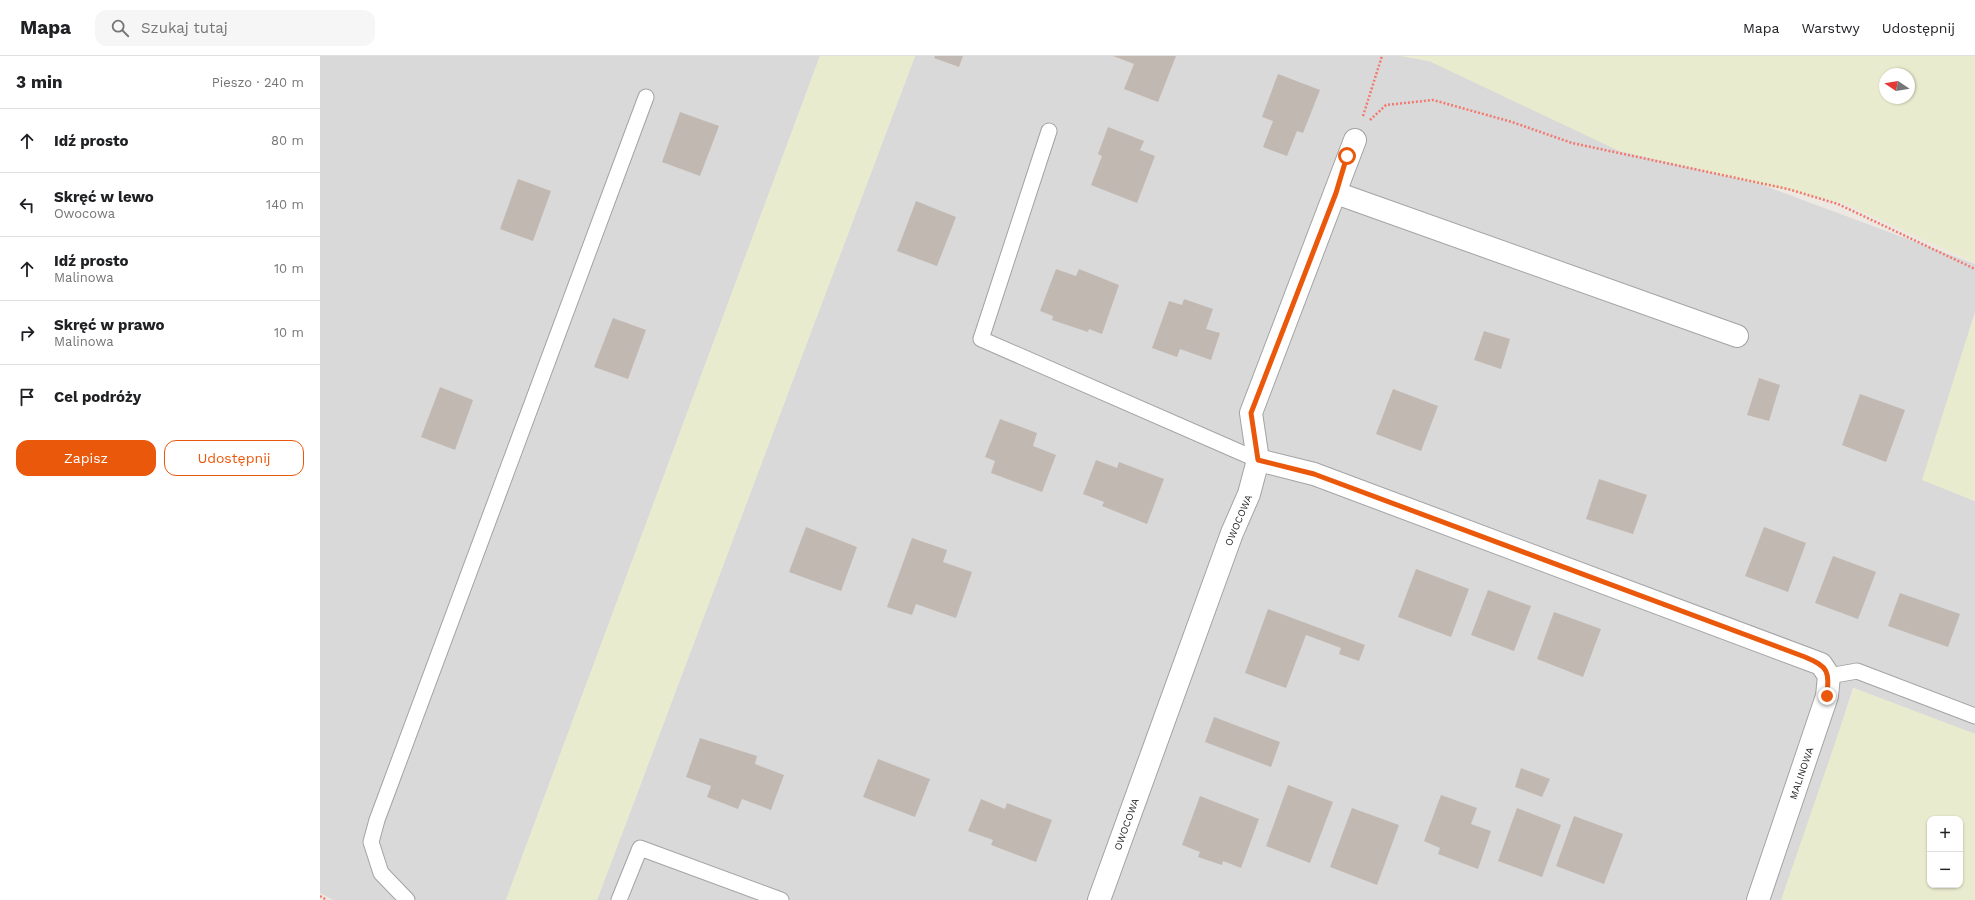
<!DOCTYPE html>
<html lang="pl">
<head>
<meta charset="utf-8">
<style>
  :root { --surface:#fff; --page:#f6f6f6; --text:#202124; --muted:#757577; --line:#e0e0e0; --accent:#ea580c }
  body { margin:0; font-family:"Work Sans",sans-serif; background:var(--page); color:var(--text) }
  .controls { position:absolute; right:12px; bottom:12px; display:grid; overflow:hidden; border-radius:8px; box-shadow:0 1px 3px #0004 }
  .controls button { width:36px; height:36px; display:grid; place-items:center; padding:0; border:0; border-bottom:1px solid var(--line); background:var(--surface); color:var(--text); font:20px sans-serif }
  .compass { position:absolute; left:1559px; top:12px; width:36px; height:36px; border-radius:50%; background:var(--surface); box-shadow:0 1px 3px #0004; rotate:282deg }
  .stop { position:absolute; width:12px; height:12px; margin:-9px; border:3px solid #ea580c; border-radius:50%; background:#fff }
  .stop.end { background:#ea580c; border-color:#fff; box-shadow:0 1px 4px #0008 }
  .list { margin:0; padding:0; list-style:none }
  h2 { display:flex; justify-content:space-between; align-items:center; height:52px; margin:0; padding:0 16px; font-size:17px }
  h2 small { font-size:13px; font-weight:400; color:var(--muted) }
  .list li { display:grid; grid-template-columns:26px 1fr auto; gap:12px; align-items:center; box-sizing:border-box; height:64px; padding:0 16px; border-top:1px solid var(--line) }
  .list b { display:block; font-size:15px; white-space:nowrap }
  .list p { margin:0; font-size:13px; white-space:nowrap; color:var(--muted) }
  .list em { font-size:13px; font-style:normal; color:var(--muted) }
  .actions { display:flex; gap:8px; padding:12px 16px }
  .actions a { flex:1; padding:9px 0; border:1px solid var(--accent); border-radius:12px; text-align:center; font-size:14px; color:var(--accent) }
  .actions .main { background:var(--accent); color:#fff }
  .icon { flex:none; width:22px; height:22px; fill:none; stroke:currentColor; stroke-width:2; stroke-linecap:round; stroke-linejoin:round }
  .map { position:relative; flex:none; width:1655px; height:844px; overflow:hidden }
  header { display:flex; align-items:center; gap:24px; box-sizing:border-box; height:56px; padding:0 20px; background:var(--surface); border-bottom:1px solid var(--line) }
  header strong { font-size:19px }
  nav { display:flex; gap:22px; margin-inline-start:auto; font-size:14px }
  .search { width:280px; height:36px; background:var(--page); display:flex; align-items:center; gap:10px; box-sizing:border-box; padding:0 14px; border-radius:12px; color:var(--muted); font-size:15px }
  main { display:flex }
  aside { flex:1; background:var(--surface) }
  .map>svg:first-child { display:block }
</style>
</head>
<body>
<header>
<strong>Mapa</strong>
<div class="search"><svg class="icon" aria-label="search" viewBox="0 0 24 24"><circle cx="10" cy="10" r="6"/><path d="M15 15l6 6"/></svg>Szukaj tutaj</div>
<nav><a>Mapa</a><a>Warstwy</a><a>Udostępnij</a></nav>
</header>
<main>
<aside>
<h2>3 min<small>Pieszo · 240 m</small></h2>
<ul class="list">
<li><svg class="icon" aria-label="ahead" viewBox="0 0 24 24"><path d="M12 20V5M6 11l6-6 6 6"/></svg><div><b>Idź prosto</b></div><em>80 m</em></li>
<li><svg class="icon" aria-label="left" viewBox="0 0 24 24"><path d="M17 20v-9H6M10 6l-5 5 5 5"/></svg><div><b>Skręć w lewo</b><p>Owocowa</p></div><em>140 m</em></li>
<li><svg class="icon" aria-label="ahead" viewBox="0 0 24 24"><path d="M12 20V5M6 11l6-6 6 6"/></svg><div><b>Idź prosto</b><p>Malinowa</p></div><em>10 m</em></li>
<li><svg class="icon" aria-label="right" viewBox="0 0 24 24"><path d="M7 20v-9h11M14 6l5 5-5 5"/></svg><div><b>Skręć w prawo</b><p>Malinowa</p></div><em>10 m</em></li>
<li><svg class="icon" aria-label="arrive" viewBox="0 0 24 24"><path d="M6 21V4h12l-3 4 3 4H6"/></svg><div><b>Cel podróży</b></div></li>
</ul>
<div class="actions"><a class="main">Zapisz</a><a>Udostępnij</a></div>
</aside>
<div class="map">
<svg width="1655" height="844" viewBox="0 0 1655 844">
  <rect width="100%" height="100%" fill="#ede9e2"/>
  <!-- residential -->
  <g fill="#dad9d9">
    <polygon points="0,0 500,0 186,844 13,844 0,837"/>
    <polygon points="595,0 1081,0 1109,5 1655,208 1655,256 1603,424 1655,445 1655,678 1533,632 1465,844 277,844"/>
  </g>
  <!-- farmland -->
  <g fill="#e9ebce" fill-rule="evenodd">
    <polygon points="500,0 595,0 277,844 186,844"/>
    <path d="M1081,0H1655V207L1525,148L1299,95L1109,5ZM1565,18H1589V42H1565Z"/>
    <polygon points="1655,256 1655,445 1602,424"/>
    <path d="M1534,632L1655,678V844H1461ZM1610,763H1640V829H1610Z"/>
  </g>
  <!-- building -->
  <g fill="#c1b8b2">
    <polygon points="615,0 643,0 639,11 614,2"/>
    <polygon points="793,0 856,0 838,46 804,33 814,8"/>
    <polygon points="958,18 1000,34 983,77 977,75 967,100 943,91 953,65 942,61"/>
    <polygon points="360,56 399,70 380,120 342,106"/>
    <polygon points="788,71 824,85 820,94 835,100 817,147 771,129 782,100 778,98"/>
    <polygon points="198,123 231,135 213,185 180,173"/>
    <polygon points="596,145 636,161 617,210 577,195"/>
    <polygon points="736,213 756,220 759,213 799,229 782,278 769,273 768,276 732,264 733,260 720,255"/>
    <polygon points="864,243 893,253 886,273 900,277 891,304 860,293 857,301 832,292 849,245 862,249"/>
    <polygon points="293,262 326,274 308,323 274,311"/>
    <polygon points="1164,275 1190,283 1181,313 1154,304"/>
    <polygon points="1439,322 1460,329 1449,365 1427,359"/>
    <polygon points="120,331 153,344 135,394 101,381"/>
    <polygon points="1073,333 1118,350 1101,395 1056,378"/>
    <polygon points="1540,338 1585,354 1566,406 1522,389"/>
    <polygon points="680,363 717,377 713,390 736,399 722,436 671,417 675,405 665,401"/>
    <polygon points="776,404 797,412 799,406 844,423 827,468 782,450 784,446 763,438"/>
    <polygon points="1279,423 1327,439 1313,478 1266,463"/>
    <polygon points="486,471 537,491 521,535 469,516"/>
    <polygon points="1444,471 1486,487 1468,536 1425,520"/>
    <polygon points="592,482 627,494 623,506 652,516 636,562 596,548 592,559 567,551"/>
    <polygon points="1513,500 1556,516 1538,563 1495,547"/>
    <polygon points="1096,513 1149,533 1131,581 1078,561"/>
    <polygon points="1168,534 1211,550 1194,595 1151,579"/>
    <polygon points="1580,537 1640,558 1628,591 1568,570"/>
    <polygon points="948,553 1045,589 1039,605 1019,598 1021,592 986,579 966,632 925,617"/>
    <polygon points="1234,556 1281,573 1263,621 1217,603"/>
    <polygon points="894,661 960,686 951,711 885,686"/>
    <polygon points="380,682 437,700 435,708 464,719 451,754 422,743 418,753 387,741 391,730 366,721"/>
    <polygon points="558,703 610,723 595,761 543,741"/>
    <polygon points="1201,712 1230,723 1222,741 1195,731"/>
    <polygon points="968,729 1013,746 990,807 946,790"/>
    <polygon points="1121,739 1157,752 1151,768 1171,775 1158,813 1118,798 1120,792 1104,785"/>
    <polygon points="880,740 939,763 921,812 903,805 902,809 878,801 880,796 862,789"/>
    <polygon points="661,743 685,753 687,747 732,764 716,806 671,789 673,784 648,775"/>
    <polygon points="1032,752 1079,769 1057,829 1010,811"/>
    <polygon points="1197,752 1241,769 1222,821 1178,805"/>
    <polygon points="1254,760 1303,778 1284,828 1236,810"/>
  </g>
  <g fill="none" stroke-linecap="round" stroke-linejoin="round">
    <!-- service casing -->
    <g stroke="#a3a3a3" stroke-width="17">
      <g id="service">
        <polyline points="729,75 661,283 938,404"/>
        <polyline points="1509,620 1537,615 1655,660"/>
        <polyline points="87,844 61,817 51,786 57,764 326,41"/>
        <polyline points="299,844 320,792 461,844"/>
      </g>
    </g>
    <!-- minor casing -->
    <g stroke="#a3a3a3" stroke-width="24">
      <g id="minor">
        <polyline points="1016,137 1417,280"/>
        <polyline points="938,404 994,418 1501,608 1509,620 1507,640 1438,844"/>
        <polyline points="779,844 912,477 929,438 938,404 931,357 1035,84"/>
      </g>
    </g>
    <!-- path -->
    <g stroke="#f1796f" stroke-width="2.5" stroke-dasharray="2 2" stroke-linecap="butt">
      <polyline points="1043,60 1062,0"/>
      <polyline points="1050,64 1066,49 1113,44 1192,66 1252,87 1468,133 1518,148 1655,213"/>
      <polyline points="0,840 7,844"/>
    </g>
    <!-- service -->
    <use href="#service" stroke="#fff" stroke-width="15"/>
    <!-- minor -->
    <use href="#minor" stroke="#fff" stroke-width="22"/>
  </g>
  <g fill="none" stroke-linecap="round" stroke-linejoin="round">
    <!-- route -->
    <path stroke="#ea580c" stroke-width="5" d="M1027,100L1016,137L931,357L938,404L994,418L1485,601C1509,611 1509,615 1507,640"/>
  </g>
  <g text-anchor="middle" stroke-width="3" stroke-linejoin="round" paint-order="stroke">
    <!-- street labels -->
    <g font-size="10" fill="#1c1c1c" stroke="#fff">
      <text transform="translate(918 464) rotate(-67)" y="4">OWOCOWA</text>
      <text transform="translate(1481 717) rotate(-71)" y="4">MALINOWA</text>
      <text transform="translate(806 768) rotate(-70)" y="4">OWOCOWA</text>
    </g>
  </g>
</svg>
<div class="controls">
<button>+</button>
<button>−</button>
</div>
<svg class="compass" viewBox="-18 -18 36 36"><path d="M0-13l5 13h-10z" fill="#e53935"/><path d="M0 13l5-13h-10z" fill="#757577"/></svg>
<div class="stop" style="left:1027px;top:100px"></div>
<div class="stop end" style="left:1507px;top:640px"></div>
</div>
</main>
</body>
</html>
